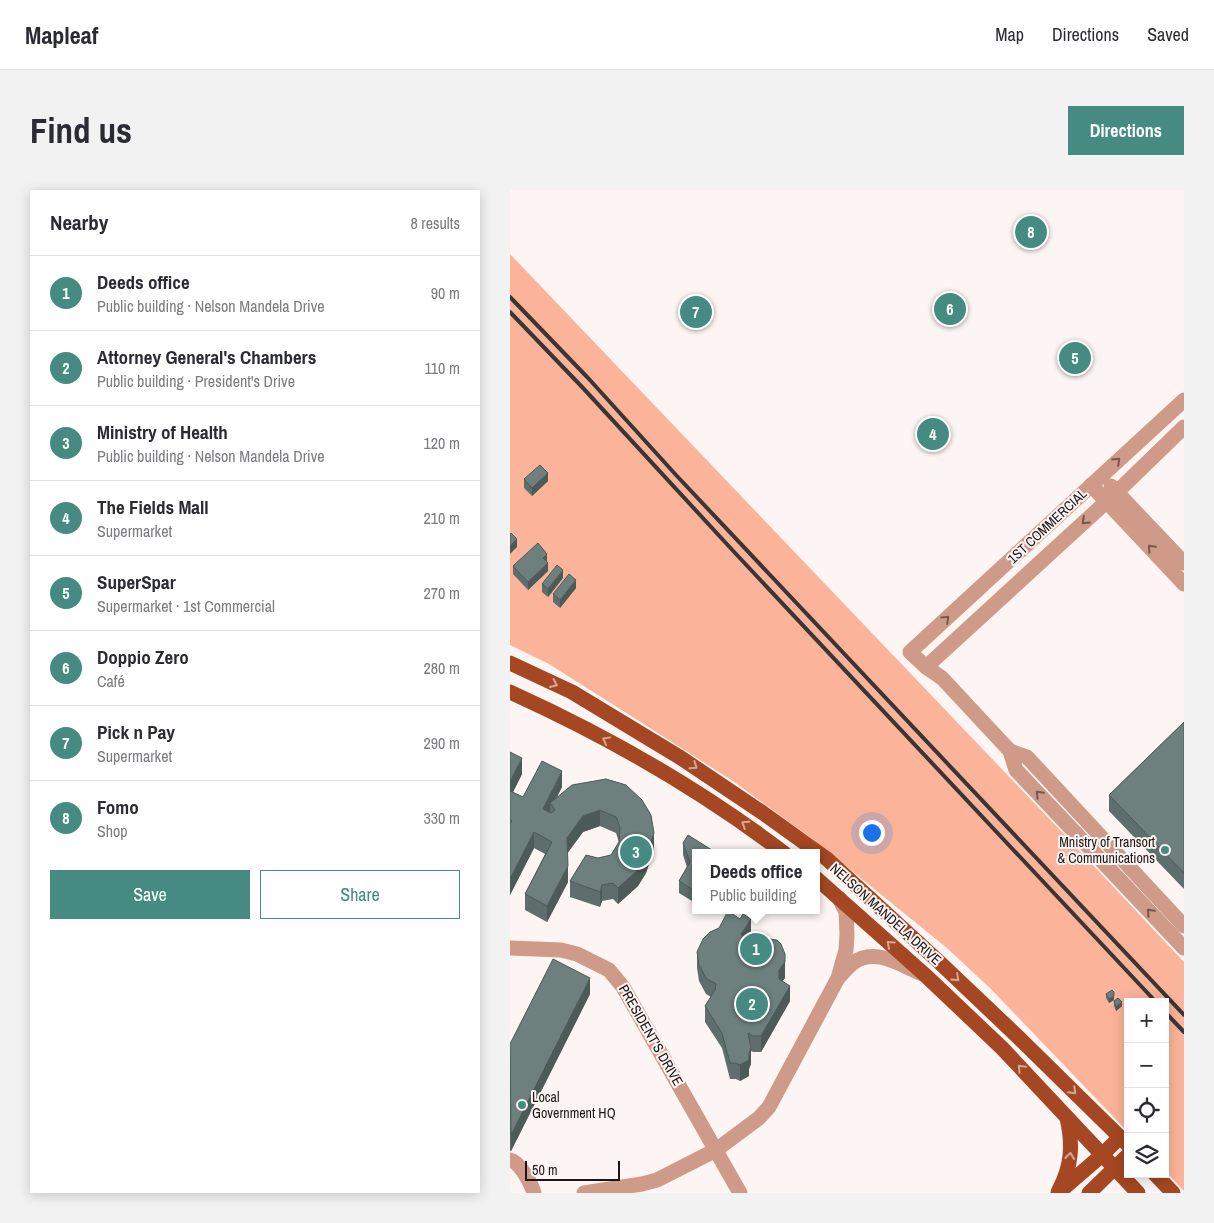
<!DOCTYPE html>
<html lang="en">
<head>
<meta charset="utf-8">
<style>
  :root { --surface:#fff; --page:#f2f2f3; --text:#2b2b33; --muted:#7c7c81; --line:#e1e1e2; --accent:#458b81 }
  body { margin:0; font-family:"Archivo Narrow",sans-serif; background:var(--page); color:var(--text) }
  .controls { position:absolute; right:15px; bottom:15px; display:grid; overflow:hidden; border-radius:0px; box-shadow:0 2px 12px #0003 }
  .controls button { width:45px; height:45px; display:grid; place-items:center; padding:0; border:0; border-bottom:1px solid var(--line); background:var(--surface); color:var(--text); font:25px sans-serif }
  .scale { position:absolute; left:15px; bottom:12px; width:95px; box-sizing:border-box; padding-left:5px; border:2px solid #1c1614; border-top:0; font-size:14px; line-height:18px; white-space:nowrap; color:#1c1614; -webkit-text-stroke:4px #fdf5f3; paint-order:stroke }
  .you { position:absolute; left:361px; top:642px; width:18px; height:18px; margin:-12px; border:4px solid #fff; border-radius:50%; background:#1a73e8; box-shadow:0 0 0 8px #1a73e833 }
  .badge { display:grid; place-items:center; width:32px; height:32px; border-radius:50%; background:var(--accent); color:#fff; font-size:16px; font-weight:700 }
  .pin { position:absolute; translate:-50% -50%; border:2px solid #fff; box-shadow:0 1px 5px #0006 }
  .popup { position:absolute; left:182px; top:659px; width:128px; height:65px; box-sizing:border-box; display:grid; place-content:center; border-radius:0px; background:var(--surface); filter:drop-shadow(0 1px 4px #0005); font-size:16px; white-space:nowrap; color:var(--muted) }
  .popup b { font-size:19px; color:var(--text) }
  .popup::after { content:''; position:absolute; left:50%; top:100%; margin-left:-10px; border:10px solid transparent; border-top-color:var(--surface) }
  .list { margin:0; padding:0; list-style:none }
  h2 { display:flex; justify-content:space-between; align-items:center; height:65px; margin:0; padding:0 20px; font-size:21px }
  h2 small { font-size:16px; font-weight:400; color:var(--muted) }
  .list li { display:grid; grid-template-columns:32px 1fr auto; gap:15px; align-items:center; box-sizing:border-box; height:75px; padding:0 20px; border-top:1px solid var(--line) }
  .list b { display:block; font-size:19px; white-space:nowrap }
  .list p { margin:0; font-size:16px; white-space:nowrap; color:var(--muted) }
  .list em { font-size:16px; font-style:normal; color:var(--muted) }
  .actions { display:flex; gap:10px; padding:15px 20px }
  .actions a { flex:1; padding:11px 0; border:1px solid var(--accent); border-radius:0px; text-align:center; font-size:18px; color:var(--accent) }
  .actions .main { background:var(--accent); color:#fff }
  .icon { flex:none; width:28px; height:28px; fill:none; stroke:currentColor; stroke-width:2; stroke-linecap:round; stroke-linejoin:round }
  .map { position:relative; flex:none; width:674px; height:1003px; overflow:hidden; border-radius:0px }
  header { display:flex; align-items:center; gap:30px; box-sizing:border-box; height:70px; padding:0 25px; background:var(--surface); border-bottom:1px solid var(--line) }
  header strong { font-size:24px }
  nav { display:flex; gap:28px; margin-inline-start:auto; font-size:18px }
  .intro { display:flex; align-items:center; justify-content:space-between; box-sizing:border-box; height:120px; padding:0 30px }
  h1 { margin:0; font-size:35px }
  .button { padding:12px 22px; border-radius:0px; background:var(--accent); color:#fff; font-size:18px; font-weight:700 }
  main { display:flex; gap:30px; padding:0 30px }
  aside { flex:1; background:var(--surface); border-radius:0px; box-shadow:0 2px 12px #0003 }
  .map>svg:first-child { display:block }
</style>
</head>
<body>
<header>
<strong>Mapleaf</strong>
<nav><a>Map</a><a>Directions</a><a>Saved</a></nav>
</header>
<div class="intro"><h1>Find us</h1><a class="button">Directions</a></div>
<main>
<aside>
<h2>Nearby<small>8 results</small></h2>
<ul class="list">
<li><span class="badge">1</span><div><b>Deeds office</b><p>Public building · Nelson Mandela Drive</p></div><em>90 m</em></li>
<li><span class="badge">2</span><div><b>Attorney General's Chambers</b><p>Public building · President's Drive</p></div><em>110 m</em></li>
<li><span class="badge">3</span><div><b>Ministry of Health</b><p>Public building · Nelson Mandela Drive</p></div><em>120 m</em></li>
<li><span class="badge">4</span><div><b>The Fields Mall</b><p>Supermarket</p></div><em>210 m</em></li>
<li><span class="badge">5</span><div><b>SuperSpar</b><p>Supermarket · 1st Commercial</p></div><em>270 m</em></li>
<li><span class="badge">6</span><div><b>Doppio Zero</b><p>Café</p></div><em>280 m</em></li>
<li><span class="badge">7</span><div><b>Pick n Pay</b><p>Supermarket</p></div><em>290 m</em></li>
<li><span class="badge">8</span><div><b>Fomo</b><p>Shop</p></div><em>330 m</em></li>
</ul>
<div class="actions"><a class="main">Save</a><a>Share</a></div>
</aside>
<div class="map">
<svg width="674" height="1003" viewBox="0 0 674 1003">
  <rect width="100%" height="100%" fill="#fdf5f3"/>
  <!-- green -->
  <polygon fill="#fbb399" points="0,64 549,639 674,772 674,1001 655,981 655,812 618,812 618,942 481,799 437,758 305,651 223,591 129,531 39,474 0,455"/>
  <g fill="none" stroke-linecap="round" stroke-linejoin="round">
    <!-- street -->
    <g stroke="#cf9a87" stroke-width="15">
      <polyline points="674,210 400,462 416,477 432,488 500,561 506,580 674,758"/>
      <polyline points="581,295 674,394"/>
      <polyline points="601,296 674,373"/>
      <polyline points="416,477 607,302 674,237"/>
      <polyline points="500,561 517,567 674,736"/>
      <polyline points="0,758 51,760 67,764 99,780 113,797 230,1003"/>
      <path d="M329,787C333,783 338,777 343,773C364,757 389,774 410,783"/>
      <path d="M0,970C10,972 21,993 24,1003"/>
      <polyline points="74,1003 132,994 147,990 206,960 249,928 259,917 328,788 336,760 337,744 336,722 329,708"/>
    </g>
    <!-- primary -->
    <g stroke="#a44722" stroke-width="15">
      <polyline points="0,473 62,502 171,568 253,623 317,669 427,770 506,845 618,955"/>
      <path d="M0,502C95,545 191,600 274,663"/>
      <polyline points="306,688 414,784 492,858 628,1003"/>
      <polyline points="645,984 663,1003"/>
      <path d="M549,1000C562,976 563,954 557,928"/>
      <polyline points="548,1003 592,965 610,947"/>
      <polyline points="579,1003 618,965"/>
    </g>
    <!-- rail -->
    <g stroke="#3b3533" stroke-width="4">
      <polyline points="0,107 79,189 166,285 674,825"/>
      <polyline points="0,122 73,198 226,364 646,812"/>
      <polyline points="655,822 674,842"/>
    </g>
  </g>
  <!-- wall -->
  <g fill="#5e6e6c">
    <polygon points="14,289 38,291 22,306 14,298"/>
    <polygon points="37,372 38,381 18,400 3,384 3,376"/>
    <polygon points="53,388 38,407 32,402 32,394"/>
    <polygon points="66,398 50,418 43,412 43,404"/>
    <polygon points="674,532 674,699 599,621 599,605"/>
    <polygon points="0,562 12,584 3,602 13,607 52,597 47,607 96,589 144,659 136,683 128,696 108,714 103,709 92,711 90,717 60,707 60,691 88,668 101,665 109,652 106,643 90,636 73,642 57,663 58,692 37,732 15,720 15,704 35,664 24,658 0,705"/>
    <polygon points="173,653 205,663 186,663 186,704 182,711 169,703 169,691 177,677 173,665"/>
    <polygon points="209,738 241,745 237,751 241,760 275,788 272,791 280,811 251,862 243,862 241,861 241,874 239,879 239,886 230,891 226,889 220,889 212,858 195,832 195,816 201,807 196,804 189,791 187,778 187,762"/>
    <polygon points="80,804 1,961 0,961 0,854"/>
    <polygon points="596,804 604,810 599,813 596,808"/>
    <polygon points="604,811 612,816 606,821 604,816"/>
  </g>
  <!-- shaded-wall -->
  <g fill="#4c5a58">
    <polygon points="38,283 38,291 22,306 22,298"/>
    <polygon points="7,349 7,357 0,364 0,356"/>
    <polygon points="37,364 37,372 33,368"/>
    <polygon points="38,373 38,381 18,400 18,392"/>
    <polygon points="53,380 53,388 38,407 38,399"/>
    <polygon points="66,390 66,398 50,418 50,410"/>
    <polygon points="12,568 12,584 0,608 0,592"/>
    <polygon points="52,581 52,597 42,616 40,613 40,622 33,635 33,619"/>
    <polygon points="90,620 90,636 73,642 57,664 57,648 73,626"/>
    <polygon points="24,642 24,658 0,705 0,689"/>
    <polygon points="144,643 144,659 136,683 128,696 108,714 108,698"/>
    <polygon points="58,676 58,692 37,732 37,716"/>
    <polygon points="186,692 186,704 182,711 182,699"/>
    <polygon points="92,695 92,711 90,717 90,702"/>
    <polygon points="241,729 241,745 231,760 231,744"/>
    <polygon points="275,764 275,788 269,796 269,780"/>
    <polygon points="80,788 80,804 1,961 1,945"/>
    <polygon points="280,796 280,811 251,862 251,846"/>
    <polygon points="604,802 604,810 599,813 599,809"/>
    <polygon points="612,812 612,816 606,821 606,817"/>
    <polygon points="241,858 241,874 239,879 239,886 230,891 230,875 239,863"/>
  </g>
  <!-- building -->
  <g fill="#6d807d" stroke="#4c5a58">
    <polygon points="30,275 38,283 22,298 14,289"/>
    <polygon points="1,343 7,349 0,356 0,344"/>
    <polygon points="28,353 37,364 33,368 38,373 18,392 3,376"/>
    <polygon points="47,375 53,380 38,399 32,394"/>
    <polygon points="59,384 66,390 50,410 43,404"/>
    <polygon points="674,532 674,683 599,605"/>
    <polygon points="0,562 12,568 0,592"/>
    <polygon points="32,571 52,581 33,619 41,623 45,620 40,613 62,595 96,589 116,595 132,610 141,625 144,643 136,667 128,680 108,698 103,693 92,695 90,702 60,691 76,665 88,668 101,665 109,652 110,637 106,627 90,620 73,626 57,648 58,676 37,716 15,704 42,652 24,642 0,689 0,634 2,631 0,630 0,601 13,607"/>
    <polygon points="178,645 205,662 204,663 186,663 186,692 182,699 169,691 180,672 173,653"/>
    <polygon points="218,721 230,729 233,724 241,729 231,744 238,753 241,760 245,761 247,756 259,749 267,750 271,754 275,764 275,772 269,780 269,789 280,796 251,846 243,846 238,843 241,858 239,863 239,870 230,875 226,873 220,873 212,843 195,816 205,800 206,794 196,788 189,775 187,762 193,749 200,742 209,738"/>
    <polygon points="43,769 80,788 1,945 0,854"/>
    <polygon points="602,800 604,802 604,806 599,809 596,804"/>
    <polygon points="608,808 612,812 606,817 604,811"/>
  </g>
  <!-- one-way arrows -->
  <defs><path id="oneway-chevron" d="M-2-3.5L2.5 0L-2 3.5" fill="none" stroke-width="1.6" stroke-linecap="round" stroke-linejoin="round" transform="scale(1.25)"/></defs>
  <g stroke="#76584e">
    <use href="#oneway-chevron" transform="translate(607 271) rotate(-43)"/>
    <use href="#oneway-chevron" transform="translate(575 331) rotate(137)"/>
    <use href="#oneway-chevron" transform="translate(641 358) rotate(-133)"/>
    <use href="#oneway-chevron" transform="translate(436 429) rotate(-43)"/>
    <use href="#oneway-chevron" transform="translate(529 604) rotate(-133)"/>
    <use href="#oneway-chevron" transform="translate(640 722) rotate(-133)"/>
  </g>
  <g stroke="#d5a795">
    <use href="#oneway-chevron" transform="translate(44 494) rotate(24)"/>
    <use href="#oneway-chevron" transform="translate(96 550) rotate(-151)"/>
    <use href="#oneway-chevron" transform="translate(184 576) rotate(34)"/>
    <use href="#oneway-chevron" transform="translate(235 634) rotate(-147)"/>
    <use href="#oneway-chevron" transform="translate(380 754) rotate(-138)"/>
    <use href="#oneway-chevron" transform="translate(446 788) rotate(43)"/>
    <use href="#oneway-chevron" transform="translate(511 878) rotate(-133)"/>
    <use href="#oneway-chevron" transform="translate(563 901) rotate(45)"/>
    <use href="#oneway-chevron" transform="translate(560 966) rotate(-84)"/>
  </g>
  <!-- markers -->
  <g fill="#458b81" stroke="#fdf5f3" stroke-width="2">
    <circle cx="655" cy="660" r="5"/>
    <circle cx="12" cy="915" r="5"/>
  </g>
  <g text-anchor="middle" stroke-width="4" stroke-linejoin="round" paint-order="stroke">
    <!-- street labels -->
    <g font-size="14" fill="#1c1614" stroke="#fdf5f3">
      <text transform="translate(537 336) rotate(-43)" y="5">1ST COMMERCIAL</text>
      <text transform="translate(376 724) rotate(42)" y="5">NELSON MANDELA DRIVE</text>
      <text transform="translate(141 845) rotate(60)" y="5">PRESIDENT'S DRIVE</text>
    </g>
    <!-- poi labels -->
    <g font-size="14" fill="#1c1614" stroke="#fdf5f3" text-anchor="end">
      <text x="645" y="657">Mnistry of Transort<tspan x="645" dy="16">&amp; Communications</tspan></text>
      <text x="22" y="912" text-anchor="start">Local<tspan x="22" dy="16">Government HQ</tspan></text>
    </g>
  </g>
</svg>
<div class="controls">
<button>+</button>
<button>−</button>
<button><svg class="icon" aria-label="locate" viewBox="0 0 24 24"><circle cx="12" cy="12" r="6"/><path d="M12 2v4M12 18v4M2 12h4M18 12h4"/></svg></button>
<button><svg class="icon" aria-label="layers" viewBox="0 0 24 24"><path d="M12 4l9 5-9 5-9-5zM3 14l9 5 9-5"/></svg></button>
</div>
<div class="scale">50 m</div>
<div class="you"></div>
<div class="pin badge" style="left:246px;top:759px">1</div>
<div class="popup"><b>Deeds office</b>Public building</div>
<div class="pin badge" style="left:242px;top:814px">2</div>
<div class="pin badge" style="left:126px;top:662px">3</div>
<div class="pin badge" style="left:423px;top:244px">4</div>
<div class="pin badge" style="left:565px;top:168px">5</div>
<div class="pin badge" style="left:440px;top:119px">6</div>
<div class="pin badge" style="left:186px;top:122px">7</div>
<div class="pin badge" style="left:521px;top:42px">8</div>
</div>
</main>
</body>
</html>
